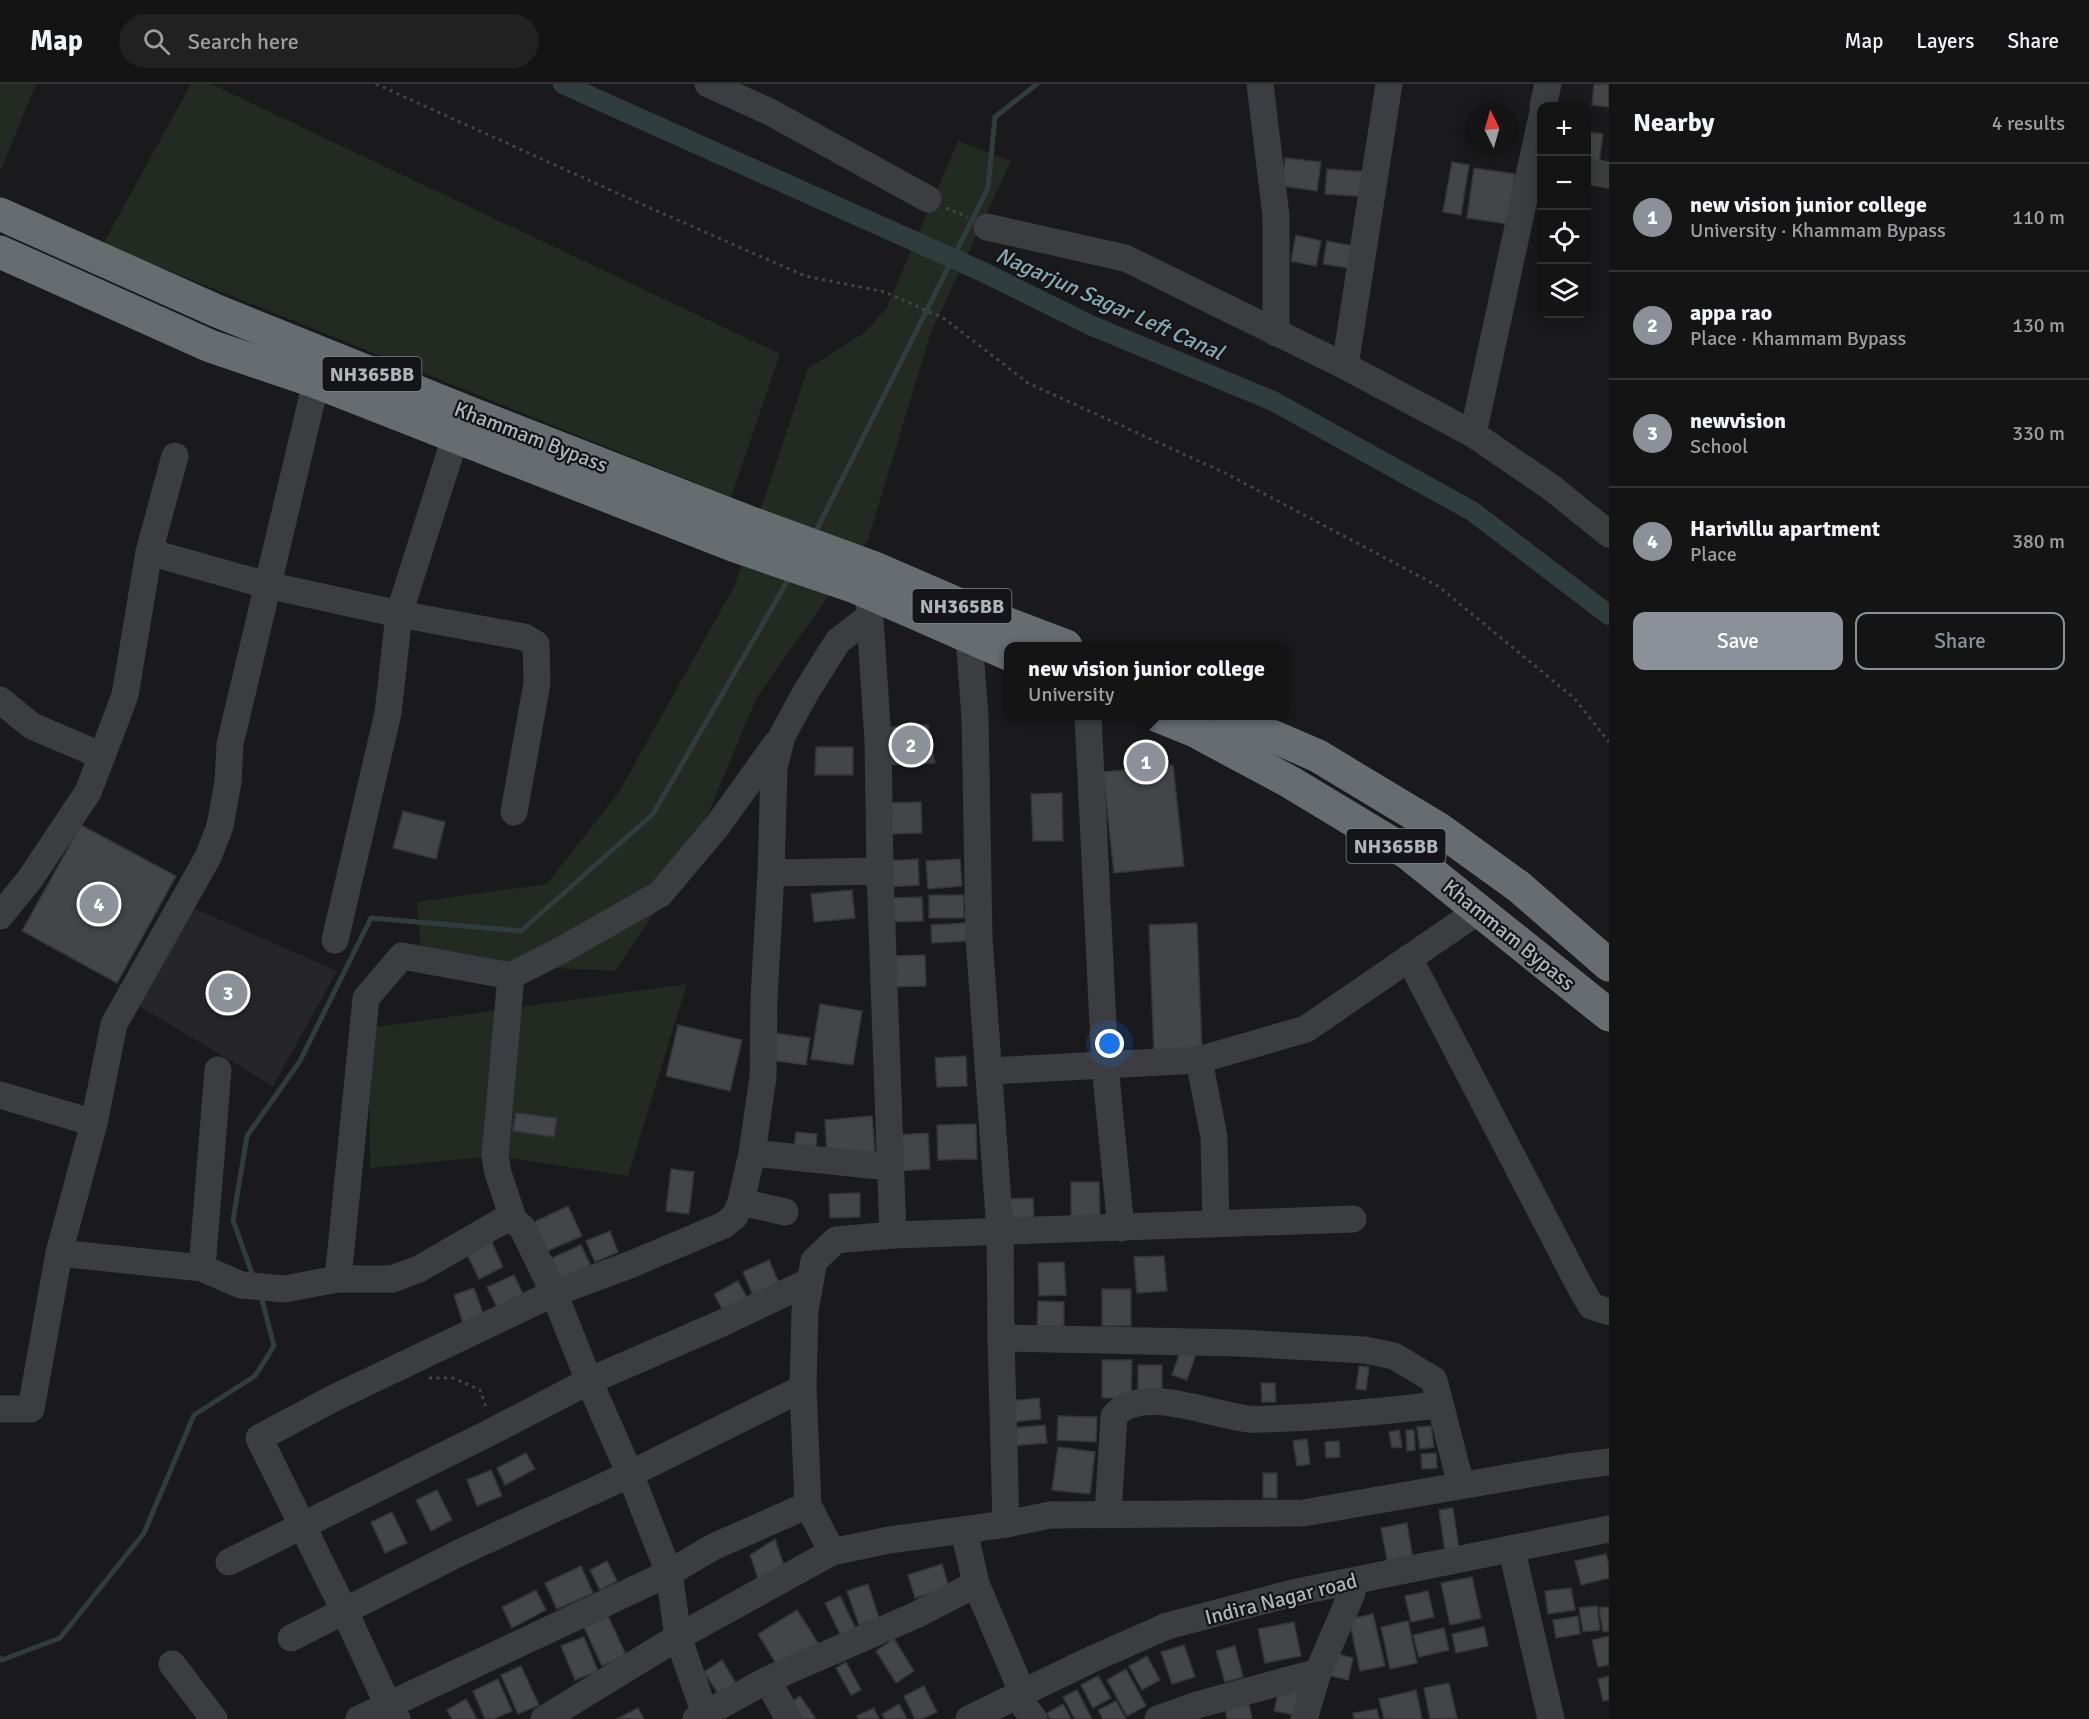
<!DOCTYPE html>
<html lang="en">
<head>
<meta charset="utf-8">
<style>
  :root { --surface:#141415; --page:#212122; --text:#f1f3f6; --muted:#9d9ea0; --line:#333334; --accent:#8c9099 }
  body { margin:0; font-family:Signika,sans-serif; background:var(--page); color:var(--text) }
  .controls { position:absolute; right:18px; top:18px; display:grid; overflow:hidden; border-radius:12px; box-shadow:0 3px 15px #0003 }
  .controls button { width:54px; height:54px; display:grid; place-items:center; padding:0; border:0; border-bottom:2px solid var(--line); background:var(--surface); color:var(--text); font:30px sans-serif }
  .compass { position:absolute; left:1465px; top:18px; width:54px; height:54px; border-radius:50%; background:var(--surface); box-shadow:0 3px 15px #0003; rotate:355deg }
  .you { position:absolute; left:1110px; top:960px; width:21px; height:21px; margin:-15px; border:4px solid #fff; border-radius:50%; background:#1a73e8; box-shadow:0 0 0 9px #1a73e833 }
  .badge { display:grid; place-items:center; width:39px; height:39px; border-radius:50%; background:var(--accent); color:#fff; font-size:20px; font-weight:700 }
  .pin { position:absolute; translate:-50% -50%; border:3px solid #fff; box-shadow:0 2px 6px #0006 }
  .popup { position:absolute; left:1004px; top:558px; width:285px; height:78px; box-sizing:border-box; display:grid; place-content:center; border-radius:12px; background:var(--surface); filter:drop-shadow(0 2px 4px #0005); font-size:20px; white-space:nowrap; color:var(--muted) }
  .popup b { font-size:22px; color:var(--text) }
  .popup::after { content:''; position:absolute; left:50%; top:100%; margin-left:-12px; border:12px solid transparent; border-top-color:var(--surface) }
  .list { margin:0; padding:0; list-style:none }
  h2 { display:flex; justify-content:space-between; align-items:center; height:78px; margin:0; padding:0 24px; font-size:26px }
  h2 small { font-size:20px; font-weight:400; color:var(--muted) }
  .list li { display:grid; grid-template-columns:39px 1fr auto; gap:18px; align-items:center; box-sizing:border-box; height:108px; padding:0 24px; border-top:2px solid var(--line) }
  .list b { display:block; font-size:22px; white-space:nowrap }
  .list p { margin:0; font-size:20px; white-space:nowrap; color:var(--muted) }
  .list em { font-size:20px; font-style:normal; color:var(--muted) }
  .actions { display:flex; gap:12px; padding:18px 24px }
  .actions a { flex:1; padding:14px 0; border:2px solid var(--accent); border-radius:12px; text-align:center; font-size:21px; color:var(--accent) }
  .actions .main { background:var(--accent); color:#fff }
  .icon { flex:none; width:33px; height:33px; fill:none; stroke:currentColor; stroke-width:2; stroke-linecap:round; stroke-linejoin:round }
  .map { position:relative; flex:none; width:1609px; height:1635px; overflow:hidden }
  header { display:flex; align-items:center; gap:36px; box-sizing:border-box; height:84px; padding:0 30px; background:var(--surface); border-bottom:2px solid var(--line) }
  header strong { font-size:28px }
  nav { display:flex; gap:33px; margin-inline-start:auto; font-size:21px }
  .search { width:420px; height:54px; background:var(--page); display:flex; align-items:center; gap:15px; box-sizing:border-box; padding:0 21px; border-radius:33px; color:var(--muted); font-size:22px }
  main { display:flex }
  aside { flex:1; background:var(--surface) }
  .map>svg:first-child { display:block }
</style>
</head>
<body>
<header>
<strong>Map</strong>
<div class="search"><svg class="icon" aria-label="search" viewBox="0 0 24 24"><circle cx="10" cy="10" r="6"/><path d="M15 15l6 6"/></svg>Search here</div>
<nav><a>Map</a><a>Layers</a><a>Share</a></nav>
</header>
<main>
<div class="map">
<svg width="1609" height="1635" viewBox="0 0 1609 1635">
  <rect width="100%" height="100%" fill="#1a1a1c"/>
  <!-- built -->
  <polygon fill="#262629" points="175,816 337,887 273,1002 129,916"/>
  <!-- green -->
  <g fill="#222a22">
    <polygon points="0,0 36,0 0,88"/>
    <polygon points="191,0 211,0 780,270 731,413 103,160"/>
    <polygon points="958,57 1011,77 930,251 868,456 757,613 687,780 615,887 422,878 417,818 547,800 619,708 735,501 808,284 864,249 886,225"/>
    <polygon points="687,900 628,1092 495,1072 370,1084 369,944"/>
  </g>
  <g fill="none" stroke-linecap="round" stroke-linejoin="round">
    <!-- stream -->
    <g stroke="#303d3f" stroke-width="5">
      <polyline points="815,449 988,104 995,33 1037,0"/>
      <polyline points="254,1195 233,1136 247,1052 300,977 371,834 521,847 653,730 791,491"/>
      <polyline points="0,1574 2,1576 60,1554 144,1449 194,1331 255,1292 274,1262 261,1212"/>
    </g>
    <!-- canal -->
    <polyline stroke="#303d3f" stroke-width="20" points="563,0 981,187 1090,241 1273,317 1472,427 1609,531"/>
  </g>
  <!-- building -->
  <g fill="#444549" stroke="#343538" stroke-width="1.5">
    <polygon points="1594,0 1609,0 1609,23 1592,21"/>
    <polygon points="1586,48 1603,50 1599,79 1586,77"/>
    <polygon points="1285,74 1321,78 1317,107 1282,102"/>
    <polygon points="1452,78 1469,81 1461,131 1443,128"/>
    <polygon points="1474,84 1515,90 1508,140 1467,134"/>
    <polygon points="1327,85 1372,88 1371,113 1325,110"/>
    <polygon points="1296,151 1321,157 1316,182 1291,177"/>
    <polygon points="1327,157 1359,163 1355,185 1323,180"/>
    <polygon points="928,641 935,679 889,681 891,643"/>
    <polygon points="816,663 853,663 853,691 815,691"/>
    <polygon points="1173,681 1184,782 1114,789 1103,688"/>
    <polygon points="1062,709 1063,757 1033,757 1031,710"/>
    <polygon points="921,718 922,749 887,750 885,719"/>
    <polygon points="403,727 445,738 436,775 393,764"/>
    <polygon points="81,741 176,792 117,899 22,847"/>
    <polygon points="918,775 919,801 888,803 886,777"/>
    <polygon points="960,775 962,802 928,805 926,777"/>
    <polygon points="852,806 855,834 814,838 811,810"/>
    <rect x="929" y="811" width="35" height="23"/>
    <polygon points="922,813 923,837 891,838 890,814"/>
    <polygon points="967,839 968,857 932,859 931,841"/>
    <polygon points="1197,839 1202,967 1154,969 1149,841"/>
    <polygon points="925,871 926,902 893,903 892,872"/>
    <polygon points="820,920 862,927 853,981 811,975"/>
    <polygon points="678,941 742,956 730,1007 666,992"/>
    <polygon points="774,949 810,954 806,981 770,976"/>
    <polygon points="966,972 967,1002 937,1003 935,974"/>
    <polygon points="516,1029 557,1034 554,1053 513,1047"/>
    <polygon points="872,1032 875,1068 827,1071 825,1036"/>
    <polygon points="976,1040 977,1075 938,1076 937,1041"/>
    <polygon points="796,1048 817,1050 815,1075 793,1073"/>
    <polygon points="928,1049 930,1085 900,1087 898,1051"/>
    <polygon points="671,1085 694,1088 689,1130 666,1127"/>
    <polygon points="1071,1098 1099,1098 1100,1135 1071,1136"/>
    <polygon points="860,1109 860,1133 830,1134 829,1110"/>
    <polygon points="1033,1114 1034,1138 1009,1140 1007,1115"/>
    <polygon points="568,1122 582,1152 545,1168 532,1139"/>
    <polygon points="610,1147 618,1168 595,1178 586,1157"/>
    <polygon points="491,1156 503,1183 479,1195 466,1168"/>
    <polygon points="581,1161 591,1182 555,1198 545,1177"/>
    <polygon points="1164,1172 1167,1207 1137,1209 1134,1173"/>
    <polygon points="769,1176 781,1204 755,1216 743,1188"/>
    <polygon points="1064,1178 1066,1211 1039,1212 1038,1179"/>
    <polygon points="514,1191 525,1214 499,1227 487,1203"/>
    <polygon points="738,1197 751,1221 727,1234 714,1210"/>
    <polygon points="474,1204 485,1235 464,1242 454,1211"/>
    <rect x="1102" y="1205" width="29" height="37"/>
    <polygon points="1038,1217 1064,1218 1064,1244 1037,1243"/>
    <polygon points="1181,1265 1196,1270 1187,1296 1172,1291"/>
    <polygon points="1102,1276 1132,1276 1131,1314 1102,1314"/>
    <polygon points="1138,1281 1162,1281 1162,1313 1138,1314"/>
    <polygon points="1359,1282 1369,1283 1366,1306 1356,1305"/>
    <polygon points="1261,1299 1275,1299 1276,1318 1262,1318"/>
    <polygon points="1039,1314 1041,1335 1012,1338 1010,1317"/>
    <polygon points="1058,1332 1097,1333 1096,1358 1057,1356"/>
    <polygon points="1045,1341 1047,1359 1011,1362 1009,1344"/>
    <polygon points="1431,1342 1434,1363 1420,1365 1417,1343"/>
    <polygon points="1399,1346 1402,1363 1392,1364 1389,1348"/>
    <polygon points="1406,1346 1414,1346 1415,1366 1407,1367"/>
    <polygon points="1307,1355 1310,1380 1297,1382 1293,1357"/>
    <polygon points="1339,1357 1340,1373 1326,1374 1325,1358"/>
    <polygon points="1058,1363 1095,1368 1090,1410 1052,1406"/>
    <polygon points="526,1369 535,1385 505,1401 497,1384"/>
    <polygon points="1436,1369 1437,1384 1422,1385 1421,1370"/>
    <polygon points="491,1386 502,1412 477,1422 467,1396"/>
    <rect x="1263" y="1389" width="14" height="25"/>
    <polygon points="437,1406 452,1436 431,1447 416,1416"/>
    <polygon points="1453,1424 1459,1465 1445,1467 1439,1426"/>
    <polygon points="392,1428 407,1459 385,1469 371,1438"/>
    <polygon points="1407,1439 1414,1481 1389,1486 1381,1444"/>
    <polygon points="775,1455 787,1491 760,1500 750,1471"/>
    <polygon points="1606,1470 1609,1482 1609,1494 1581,1501 1575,1477"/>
    <polygon points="607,1477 617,1497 600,1506 590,1486"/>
    <polygon points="942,1480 949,1503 915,1514 908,1491"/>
    <polygon points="581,1482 593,1509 557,1525 545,1499"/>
    <polygon points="1472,1493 1481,1534 1450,1541 1441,1499"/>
    <polygon points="868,1500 879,1534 859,1541 847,1507"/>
    <polygon points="1571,1504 1575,1526 1548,1530 1545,1507"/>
    <polygon points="536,1506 546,1526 512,1544 502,1523"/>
    <polygon points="1428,1507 1434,1533 1411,1538 1405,1512"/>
    <polygon points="840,1512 856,1545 841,1552 825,1519"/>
    <polygon points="1597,1522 1600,1546 1583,1548 1579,1524"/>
    <polygon points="1609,1523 1609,1547 1603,1548 1599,1524"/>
    <polygon points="797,1526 820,1562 780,1586 758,1550"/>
    <polygon points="1373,1530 1385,1582 1360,1587 1349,1535"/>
    <polygon points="608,1532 626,1571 602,1582 584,1543"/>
    <polygon points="1578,1532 1580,1550 1556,1554 1553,1536"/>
    <polygon points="1408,1537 1417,1579 1390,1585 1381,1543"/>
    <polygon points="1294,1538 1301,1572 1265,1579 1258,1545"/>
    <polygon points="1484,1543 1488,1562 1456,1569 1452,1550"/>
    <polygon points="1444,1544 1449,1566 1419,1573 1413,1551"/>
    <polygon points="1609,1552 1609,1581 1598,1583 1592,1556"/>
    <polygon points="584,1553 598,1587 575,1596 561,1562"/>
    <polygon points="894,1555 914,1587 896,1599 876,1567"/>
    <polygon points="1184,1561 1195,1593 1172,1600 1161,1568"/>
    <polygon points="1235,1562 1243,1593 1225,1598 1216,1567"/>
    <polygon points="1334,1569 1353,1574 1348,1596 1328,1591"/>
    <polygon points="1147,1572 1160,1596 1142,1606 1129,1582"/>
    <polygon points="722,1576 738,1603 721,1614 704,1588"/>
    <polygon points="846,1578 861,1606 851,1611 836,1584"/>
    <polygon points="521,1582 539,1621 518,1630 501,1591"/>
    <polygon points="1126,1585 1146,1622 1127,1632 1107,1596"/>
    <polygon points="1098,1592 1111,1614 1093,1624 1081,1601"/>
    <polygon points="1609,1592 1609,1616 1603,1617 1598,1595"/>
    <polygon points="498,1595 512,1627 494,1635 485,1635 473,1607"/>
    <polygon points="1449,1599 1457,1634 1430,1635 1424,1604"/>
    <polygon points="1280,1601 1299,1605 1294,1631 1274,1627"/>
    <polygon points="924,1602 937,1628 922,1635 915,1635 904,1612"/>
    <polygon points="1077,1606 1092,1635 1075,1635 1063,1613"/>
    <polygon points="1416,1606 1422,1635 1384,1635 1379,1615"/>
    <polygon points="800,1612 816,1635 801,1635 790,1619"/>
    <polygon points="466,1615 477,1635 452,1635 447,1626"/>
    <polygon points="1116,1617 1126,1635 1103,1635 1098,1626"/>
    <polygon points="899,1620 907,1635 885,1635 882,1630"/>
    <polygon points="1063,1620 1071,1635 1050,1635 1047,1629"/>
    <polygon points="1249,1620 1252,1635 1227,1635 1225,1624"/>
    <polygon points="638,1624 644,1635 617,1635"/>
    <polygon points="874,1624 879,1635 858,1635 857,1632"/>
    <polygon points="1377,1625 1379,1635 1354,1635 1353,1629"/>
  </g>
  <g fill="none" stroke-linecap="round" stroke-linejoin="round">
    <!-- path -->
    <g stroke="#414448" stroke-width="3" stroke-dasharray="3 4.5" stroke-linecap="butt">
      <polyline points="376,0 648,123 805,192 885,208 945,235 1028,299 1225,389 1438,502 1574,614 1609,658"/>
      <polyline points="946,124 968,133"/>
      <polyline points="429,1294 453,1294 480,1306 487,1326"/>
    </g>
    <!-- minor -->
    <g stroke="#3b3d41" stroke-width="27">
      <polyline points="708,0 770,28 928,115"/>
      <polyline points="1260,0 1276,132 1276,249"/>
      <polyline points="1543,22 1548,0"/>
      <polyline points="1586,87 1609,91"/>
      <polyline points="987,143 1125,174 1345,282 1473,350 1552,404 1609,450"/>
      <polyline points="1345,282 1389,0"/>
      <polyline points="1473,350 1542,32"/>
      <polyline points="149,468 267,501 399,530 455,354"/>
      <polyline points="869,520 878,656 880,787 893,1151"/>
      <polyline points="969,554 975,632 979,854 1000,1147 1001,1254 1006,1440"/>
      <polyline points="0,616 32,642 102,672"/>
      <polyline points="1088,632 1105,982 1121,1144"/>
      <polyline points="771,789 880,787"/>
      <polyline points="0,832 30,795 88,708 102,672 125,611 149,468 175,372"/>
      <polyline points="335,856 388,629 399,530 524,553 536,560 537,599 514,728"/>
      <polyline points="1409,874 1577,1197 1591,1222 1609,1228"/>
      <polyline points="511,892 495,1072 498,1089 514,1137"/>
      <polyline points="990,987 1199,976"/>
      <polyline points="0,1011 94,1039"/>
      <polyline points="752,1069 889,1083"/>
      <polyline points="741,1118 785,1128"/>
      <polyline points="1353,1135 893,1151 836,1156 814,1177 805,1226 803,1304 808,1421 832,1468 889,1456 1006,1440 1050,1431 1303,1429 1569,1383 1609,1378"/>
      <polyline points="1216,1140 1214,1053 1199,976 1306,945 1478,827"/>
      <polyline points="59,1169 202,1184 241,1201 284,1205 338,1195 392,1195 419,1185 504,1136 514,1137 522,1143 554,1209 589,1297 630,1390 669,1489 678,1553 705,1630"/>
      <polyline points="202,1184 218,986"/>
      <polyline points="338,1195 366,914 402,872 511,892 565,864 660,810 718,741 776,660"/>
      <polyline points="1001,1254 1240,1259 1365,1266 1394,1272 1434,1296 1461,1401"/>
      <polyline points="0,1325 31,1325 59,1169 94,1039 114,940 208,773 220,742 228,698 230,660 316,298"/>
      <path d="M1108,1430L1114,1332C1142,1299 1212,1332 1249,1335C1262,1336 1276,1334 1290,1334C1340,1332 1390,1326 1440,1321"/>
      <polyline points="964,1446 976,1500 1022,1608"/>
      <polyline points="229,1478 487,1350 589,1297 720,1240 810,1197"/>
      <polyline points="1515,1480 1551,1635"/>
      <polyline points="291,1554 459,1469 630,1390 803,1304"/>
      <polyline points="172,1580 214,1635"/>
      <polyline points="767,1596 789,1635"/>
      <polyline points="1024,1622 1034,1635"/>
      <polyline points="359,1635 669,1489 713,1463 808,1421"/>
      <polyline points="397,1635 388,1621 345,1528 259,1354 334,1314 554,1209 632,1180 724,1141 735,1132 741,1118 752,1069 763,993 764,914 771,789 774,684 782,652 806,608 838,557 869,533"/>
      <polyline points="544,1635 678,1553 832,1468"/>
      <polyline points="696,1635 767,1596 916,1531 976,1500"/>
      <polyline points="969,1635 1088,1577 1167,1542 1297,1508 1609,1445"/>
      <polyline points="1158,1635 1197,1621 1318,1588"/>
      <polyline points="1304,1635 1318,1588 1352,1509"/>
    </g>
    <!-- highway -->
    <g stroke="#676c71" stroke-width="33">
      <polyline points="0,130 217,227 470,329 749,438 872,483 967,524 1066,562"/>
      <polyline points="0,168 210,262 316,298 735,462 855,503 1008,570"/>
      <polyline points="1158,632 1195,647 1290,698 1406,768 1609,931"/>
      <polyline points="1226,632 1318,672 1439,745 1518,802 1609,881"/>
    </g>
  </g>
  <g text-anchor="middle" stroke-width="4.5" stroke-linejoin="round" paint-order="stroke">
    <!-- shield labels -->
    <g fill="#151517" stroke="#7f858a" stroke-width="1.5">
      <rect x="322.5" y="273" width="99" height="34" rx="4.5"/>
      <rect x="912.5" y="505" width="99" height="34" rx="4.5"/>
      <rect x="1346.5" y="745" width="99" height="34" rx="4.5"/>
    </g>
    <g font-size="20" font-weight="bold" fill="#adb5bb">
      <text x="372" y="297">NH365BB</text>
      <text x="962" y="529">NH365BB</text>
      <text x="1396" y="769">NH365BB</text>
    </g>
    <!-- street labels -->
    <g font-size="21" fill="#adb5bb" stroke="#151517">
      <text transform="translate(531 353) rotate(21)" y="7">Khammam Bypass</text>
      <text transform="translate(1509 851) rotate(39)" y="7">Khammam Bypass</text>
      <text transform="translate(1281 1515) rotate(-14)" y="7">Indira Nagar road</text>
    </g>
    <!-- water labels -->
    <g font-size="22" font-style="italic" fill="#86aab4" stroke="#151517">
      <text transform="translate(1110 219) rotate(24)" y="8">Nagarjun Sagar Left Canal</text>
    </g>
  </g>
</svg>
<div class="controls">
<button>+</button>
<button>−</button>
<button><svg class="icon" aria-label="locate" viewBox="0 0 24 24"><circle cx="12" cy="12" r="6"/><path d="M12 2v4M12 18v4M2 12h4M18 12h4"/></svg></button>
<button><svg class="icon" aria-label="layers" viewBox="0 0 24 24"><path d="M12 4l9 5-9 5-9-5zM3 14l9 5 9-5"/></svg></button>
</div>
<svg class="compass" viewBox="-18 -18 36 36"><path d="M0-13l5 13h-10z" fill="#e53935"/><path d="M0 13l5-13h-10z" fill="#9d9ea0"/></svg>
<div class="you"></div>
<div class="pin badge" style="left:1146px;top:678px">1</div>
<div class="popup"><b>new vision junior college</b>University</div>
<div class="pin badge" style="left:911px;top:661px">2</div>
<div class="pin badge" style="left:228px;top:909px">3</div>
<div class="pin badge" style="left:99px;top:820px">4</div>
</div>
<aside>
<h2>Nearby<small>4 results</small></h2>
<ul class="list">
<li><span class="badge">1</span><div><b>new vision junior college</b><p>University · Khammam Bypass</p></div><em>110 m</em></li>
<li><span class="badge">2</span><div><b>appa rao</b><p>Place · Khammam Bypass</p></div><em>130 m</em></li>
<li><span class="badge">3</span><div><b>newvision</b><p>School</p></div><em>330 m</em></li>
<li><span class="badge">4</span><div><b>Harivillu apartment</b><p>Place</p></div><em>380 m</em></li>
</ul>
<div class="actions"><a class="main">Save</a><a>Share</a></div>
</aside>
</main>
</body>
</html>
